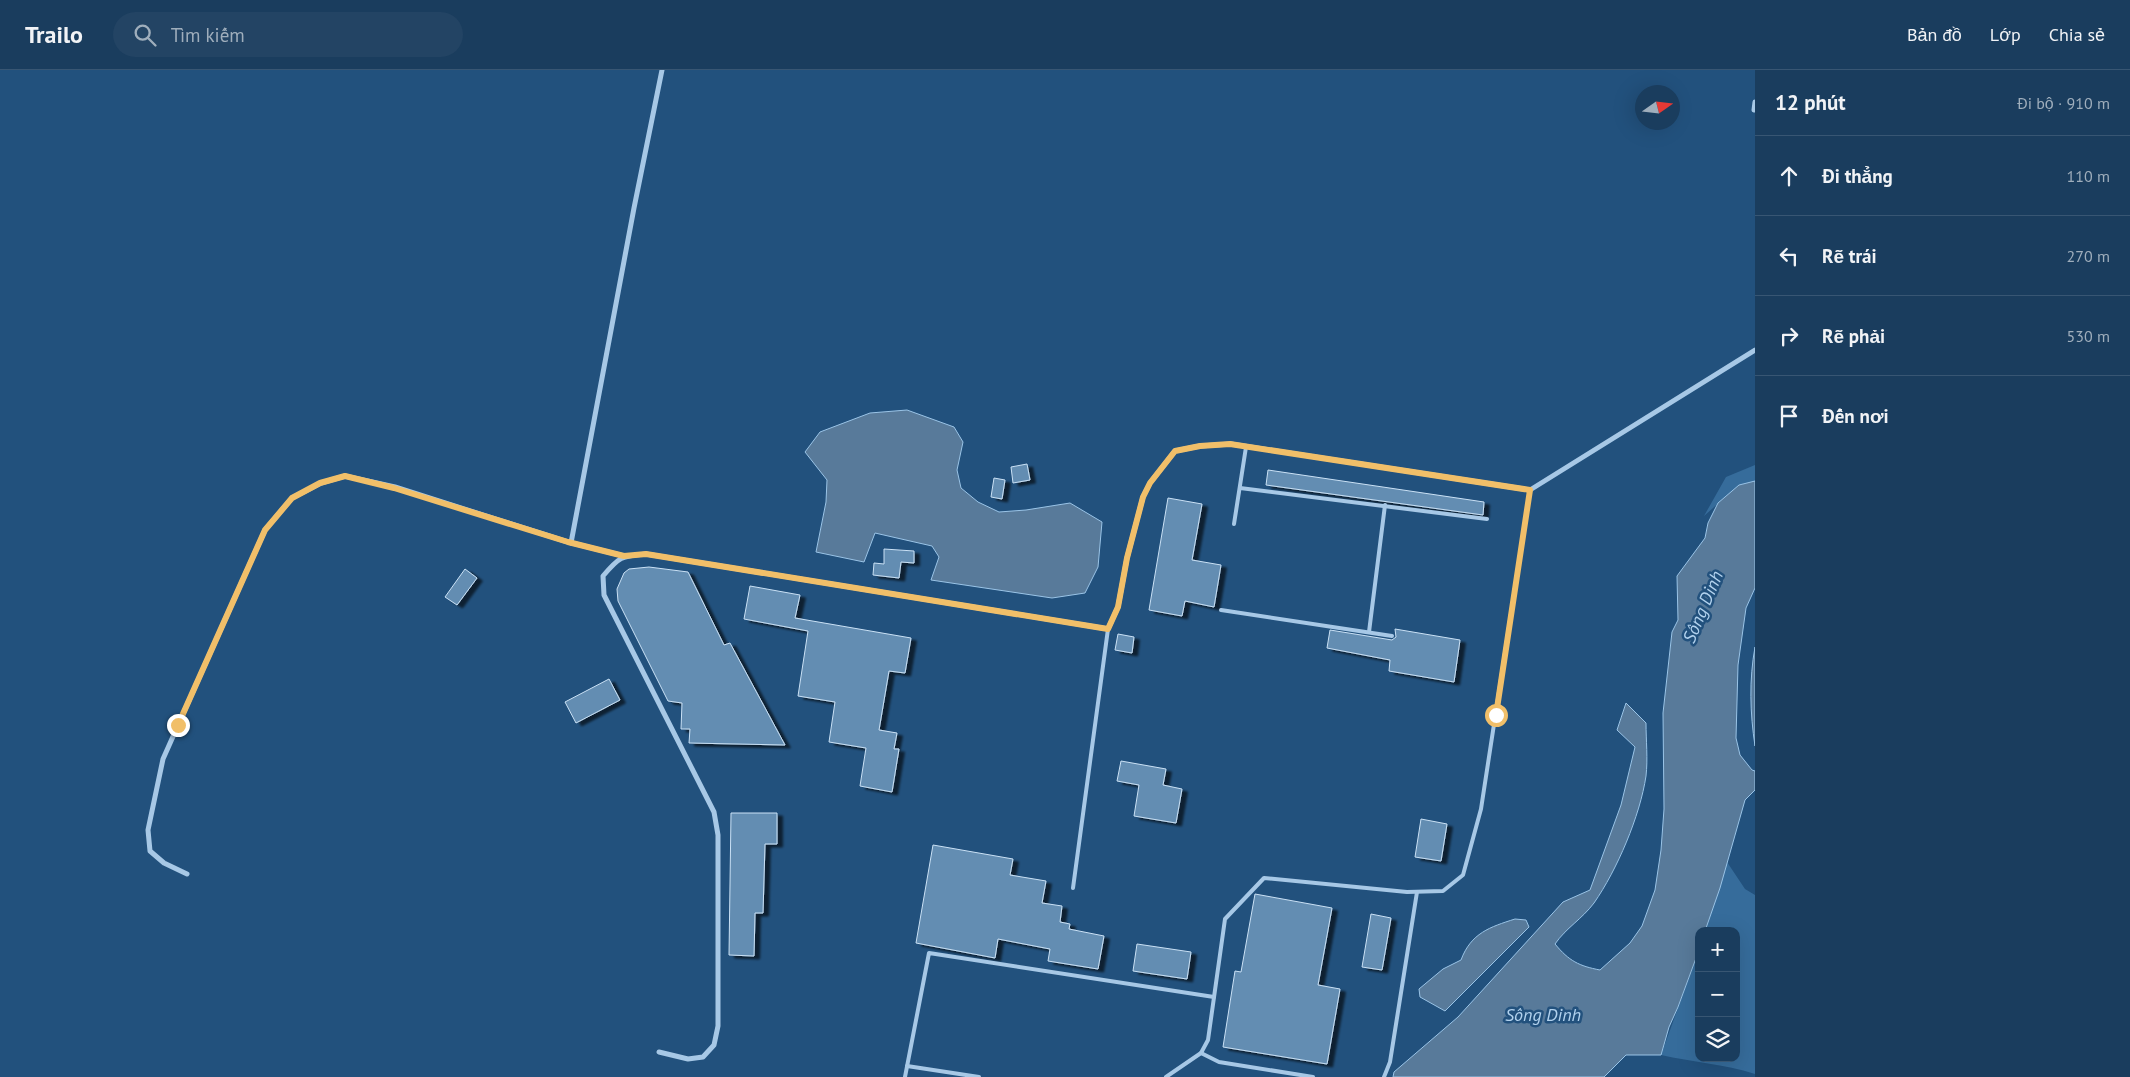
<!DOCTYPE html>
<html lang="vi">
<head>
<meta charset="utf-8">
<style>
  :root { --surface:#1a3d5e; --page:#234464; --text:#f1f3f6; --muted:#9faebc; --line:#385673 }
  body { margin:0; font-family:"PT Sans",sans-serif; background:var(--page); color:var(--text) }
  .controls { position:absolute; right:15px; bottom:15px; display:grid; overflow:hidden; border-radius:10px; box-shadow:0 5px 20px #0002 }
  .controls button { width:45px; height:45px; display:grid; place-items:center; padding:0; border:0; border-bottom:1px solid var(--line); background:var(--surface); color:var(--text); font:25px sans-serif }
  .compass { position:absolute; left:1635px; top:15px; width:45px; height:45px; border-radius:50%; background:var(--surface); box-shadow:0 5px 20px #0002; rotate:76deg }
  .stop { position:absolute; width:15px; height:15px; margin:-11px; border:4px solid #f1bf69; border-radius:50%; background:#fff }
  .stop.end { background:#f1bf69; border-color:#fff; box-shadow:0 1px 5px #0008 }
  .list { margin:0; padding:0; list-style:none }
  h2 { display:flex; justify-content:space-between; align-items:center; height:65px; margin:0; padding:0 20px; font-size:21px }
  h2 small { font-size:16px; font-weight:400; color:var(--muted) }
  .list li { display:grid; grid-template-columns:32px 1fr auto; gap:15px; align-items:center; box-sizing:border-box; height:80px; padding:0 20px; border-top:1px solid var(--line) }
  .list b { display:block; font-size:19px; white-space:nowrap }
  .list em { font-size:16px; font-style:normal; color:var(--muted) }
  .icon { flex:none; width:28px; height:28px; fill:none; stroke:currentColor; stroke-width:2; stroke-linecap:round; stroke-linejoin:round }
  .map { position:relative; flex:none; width:1755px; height:1007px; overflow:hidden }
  header { display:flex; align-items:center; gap:30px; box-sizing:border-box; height:70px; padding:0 25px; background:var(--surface); border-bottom:1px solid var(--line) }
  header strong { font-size:24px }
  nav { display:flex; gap:28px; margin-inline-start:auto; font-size:18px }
  .search { width:350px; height:45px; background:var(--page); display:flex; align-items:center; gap:12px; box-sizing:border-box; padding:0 18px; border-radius:28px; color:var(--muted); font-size:19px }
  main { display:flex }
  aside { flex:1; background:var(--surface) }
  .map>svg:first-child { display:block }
</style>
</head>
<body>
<header>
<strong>Trailo</strong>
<div class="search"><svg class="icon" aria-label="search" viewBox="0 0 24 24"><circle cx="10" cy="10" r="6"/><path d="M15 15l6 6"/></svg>Tìm kiếm</div>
<nav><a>Bản đồ</a><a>Lớp</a><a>Chia sẻ</a></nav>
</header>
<main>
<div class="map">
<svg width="1755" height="1007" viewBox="0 0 1755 1007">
  <defs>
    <filter id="shadow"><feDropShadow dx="5.5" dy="3" stdDeviation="1" flood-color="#0009"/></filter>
  </defs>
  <rect width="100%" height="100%" fill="#22517d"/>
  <!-- green -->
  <g fill="#366c9b">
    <polygon points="1755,395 1755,411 1739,415 1704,446 1726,407"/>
    <path d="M1727,792L1745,819L1755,825V1004C1724,994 1692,992 1661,985L1699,880V988H1736V861H1705Z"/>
  </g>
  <!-- water -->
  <g fill="#587a9a" stroke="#9ac4e7">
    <polygon points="907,340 954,357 963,372 957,400 961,418 978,432 999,442 1026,440 1070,433 1102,452 1098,497 1085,523 1052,528 931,510 939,487 932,476 875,463 864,492 816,482 826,432 827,410 805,382 820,362 870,343"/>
    <path d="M1755,411V518L1746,538L1738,595L1736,668L1740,685L1752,700L1755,701V720L1745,730L1720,818L1705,861H1699V880L1678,937L1669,957L1661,985H1626L1604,1007H1393L1394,1002L1458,947L1563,832L1590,820L1621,735L1635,677L1617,660L1626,633L1646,653C1646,670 1648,689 1646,706C1640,746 1617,800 1594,833C1582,849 1566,858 1555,874C1569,891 1579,896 1600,900L1630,873L1642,856L1655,820L1661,780L1664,739L1663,643L1672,562L1678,550L1677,506L1705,468L1708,453L1718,433L1739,415Z"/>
    <path d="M1755,577V676C1750,643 1749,610 1755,577Z"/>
    <path d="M1515,849L1526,850L1529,857L1445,941L1420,927L1419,919L1443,899L1461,890C1471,863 1490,857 1515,849Z"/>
  </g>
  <!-- building -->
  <g fill="#638db2" stroke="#cae1f5" filter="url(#shadow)">
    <polygon points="1027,394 1030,410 1013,413 1011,397"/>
    <polygon points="1268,400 1484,432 1483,445 1266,415"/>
    <polygon points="994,408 1005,410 1002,429 991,427"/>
    <polygon points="1168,428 1202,434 1192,490 1221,495 1214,537 1185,531 1182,546 1149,540"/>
    <polygon points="884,479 914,481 914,493 901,492 899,508 873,505 874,493 884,494"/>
    <polygon points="649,497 688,502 724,575 730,573 785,675 689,673 690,659 681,659 682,633 668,631 618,531 617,519 624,503 629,499"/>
    <polygon points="465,499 477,508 457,535 445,527"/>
    <polygon points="750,516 800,525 795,548 911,568 905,603 889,601 879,660 897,663 894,679 899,679 892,722 860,716 866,678 829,672 835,632 798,626 808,561 744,549"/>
    <polygon points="1395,559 1460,570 1454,612 1389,601 1390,590 1327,578 1330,560 1392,570 1396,567"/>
    <polygon points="1118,564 1134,567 1132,583 1115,580"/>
    <polygon points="609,609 620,630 576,653 565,632"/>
    <polygon points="1121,691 1166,699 1163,715 1182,719 1176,753 1134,746 1139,715 1117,711"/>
    <polygon points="731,743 777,743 777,774 765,774 763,843 755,843 754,886 729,885"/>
    <polygon points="1421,749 1447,754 1441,791 1415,787"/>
    <polygon points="933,775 1013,789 1010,805 1046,811 1042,833 1062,836 1060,852 1070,854 1069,859 1104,866 1098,899 1048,891 1050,879 998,869 995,888 916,873"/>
    <polygon points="1255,824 1332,838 1318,915 1340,919 1327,994 1223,977 1235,901 1241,902"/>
    <polygon points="1371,844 1391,848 1382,900 1362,897"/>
    <polygon points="1137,874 1191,882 1187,909 1133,901"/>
  </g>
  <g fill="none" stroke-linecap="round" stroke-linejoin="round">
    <!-- service -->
    <g stroke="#a7c8e6" stroke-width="4">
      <polyline points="1240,418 1487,449"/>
      <polyline points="1234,454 1246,377"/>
      <polyline points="1221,540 1392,566"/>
      <polyline points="1369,562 1385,435"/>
      <polyline points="1073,818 1108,559"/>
      <polyline points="1201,983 1219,992 1313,1007"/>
      <polyline points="907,996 979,1007"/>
      <polyline points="905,1007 929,883 1214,927"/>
      <polyline points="1166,1007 1201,983 1208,970 1225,849 1264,808 1407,822 1443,821 1463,805 1481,739 1530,420"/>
      <polyline points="1384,1007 1390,992 1417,822"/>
    </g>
    <!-- minor -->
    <g stroke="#a7c8e6" stroke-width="5">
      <polyline points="1754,40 1755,32"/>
      <polyline points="571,473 634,138 662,0"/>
      <polyline points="187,804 164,793 150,781 148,760 163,689 265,460 292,428 321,413 345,406 395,417 568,472 624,486"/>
      <path d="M659,982L688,989L703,987L714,975L718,956V765L714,742L604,525L603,506C619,487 621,486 646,484L1108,559L1118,537L1127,488L1143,427L1150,413L1175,381L1200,376L1231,374L1530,420L1755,280"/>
    </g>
  </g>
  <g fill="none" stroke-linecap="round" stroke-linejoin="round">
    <!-- route -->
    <polyline stroke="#f1bf69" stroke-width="6" points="178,655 265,460 292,428 320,413 345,406 394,418 568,472 624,486 646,484 1108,559 1118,537 1127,488 1143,427 1150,413 1175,381 1200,376 1230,374 1530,420 1496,645"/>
  </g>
  <g text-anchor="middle" stroke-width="5" stroke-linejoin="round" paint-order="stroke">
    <!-- water labels -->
    <g font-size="18" font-style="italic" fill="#b2d2ee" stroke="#22517d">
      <text transform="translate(1703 537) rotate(-67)" y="6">Sông Dinh</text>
      <text x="1543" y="951">Sông Dinh</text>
    </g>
  </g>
</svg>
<div class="controls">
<button>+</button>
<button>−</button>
<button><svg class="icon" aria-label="layers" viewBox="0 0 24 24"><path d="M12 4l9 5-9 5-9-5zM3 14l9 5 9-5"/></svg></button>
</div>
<svg class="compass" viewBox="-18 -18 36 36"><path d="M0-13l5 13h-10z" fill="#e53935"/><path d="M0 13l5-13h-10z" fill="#9faebc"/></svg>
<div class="stop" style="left:1496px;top:645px"></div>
<div class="stop end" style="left:178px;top:655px"></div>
</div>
<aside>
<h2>12 phút<small>Đi bộ · 910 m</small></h2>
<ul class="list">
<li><svg class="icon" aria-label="ahead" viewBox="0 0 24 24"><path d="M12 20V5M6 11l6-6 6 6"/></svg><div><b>Đi thẳng</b></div><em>110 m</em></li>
<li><svg class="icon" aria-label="left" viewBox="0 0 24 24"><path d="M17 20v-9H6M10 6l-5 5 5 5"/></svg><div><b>Rẽ trái</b></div><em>270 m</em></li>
<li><svg class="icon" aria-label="right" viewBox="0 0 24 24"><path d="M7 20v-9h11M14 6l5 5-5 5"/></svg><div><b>Rẽ phải</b></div><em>530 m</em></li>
<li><svg class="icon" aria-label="arrive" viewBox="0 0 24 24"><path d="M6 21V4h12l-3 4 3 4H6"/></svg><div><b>Đến nơi</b></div></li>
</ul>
</aside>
</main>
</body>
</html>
